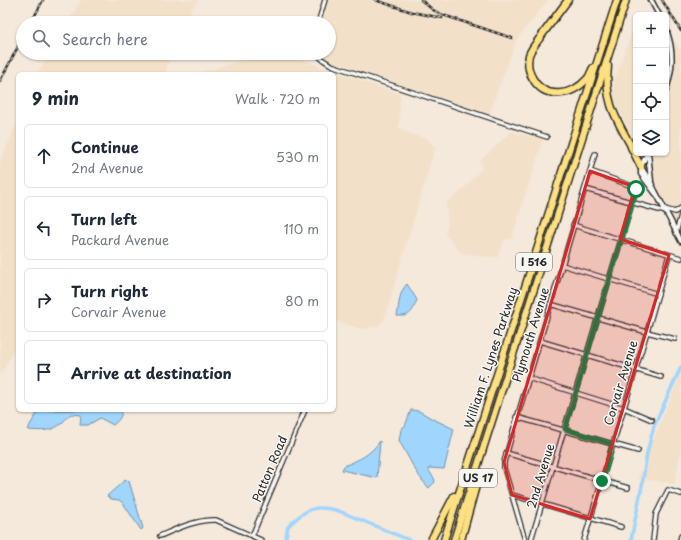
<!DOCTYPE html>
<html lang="en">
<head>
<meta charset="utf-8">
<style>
  :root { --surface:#fff; --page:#f2f2f3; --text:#1f2937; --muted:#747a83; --line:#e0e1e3 }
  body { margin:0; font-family:"Playpen Sans",sans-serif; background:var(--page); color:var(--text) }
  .controls { position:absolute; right:12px; top:12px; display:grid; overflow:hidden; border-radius:6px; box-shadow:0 1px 3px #0004 }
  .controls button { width:36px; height:36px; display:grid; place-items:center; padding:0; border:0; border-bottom:1px solid var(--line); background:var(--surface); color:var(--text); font:20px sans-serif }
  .stop { position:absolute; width:12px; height:12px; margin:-9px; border:3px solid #0b8043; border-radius:50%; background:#fff }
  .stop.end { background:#0b8043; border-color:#fff; box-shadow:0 1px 4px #0008 }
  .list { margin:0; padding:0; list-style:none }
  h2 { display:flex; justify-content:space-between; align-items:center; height:52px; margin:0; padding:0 16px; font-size:17px }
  h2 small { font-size:13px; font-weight:400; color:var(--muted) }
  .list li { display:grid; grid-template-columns:26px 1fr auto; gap:12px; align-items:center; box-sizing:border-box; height:64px; margin:0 8px 8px; padding:0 8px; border:1px solid var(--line); border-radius:6px }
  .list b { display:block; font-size:15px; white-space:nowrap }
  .list p { margin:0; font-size:13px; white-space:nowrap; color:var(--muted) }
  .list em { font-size:13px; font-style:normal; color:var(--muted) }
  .icon { flex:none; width:22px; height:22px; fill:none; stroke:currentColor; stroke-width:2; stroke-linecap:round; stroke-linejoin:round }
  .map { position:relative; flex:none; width:681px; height:540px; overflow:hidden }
  .search { position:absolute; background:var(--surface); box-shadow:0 1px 3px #0004; left:16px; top:16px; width:320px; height:44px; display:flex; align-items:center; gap:10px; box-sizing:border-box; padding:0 14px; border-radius:22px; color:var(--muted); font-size:15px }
  .panel { position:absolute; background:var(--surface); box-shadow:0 1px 3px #0004; left:16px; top:72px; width:320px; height:340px; border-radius:6px }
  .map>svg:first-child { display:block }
</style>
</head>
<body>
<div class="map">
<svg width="681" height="540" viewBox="0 0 681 540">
  <rect width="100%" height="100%" fill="#f4e9da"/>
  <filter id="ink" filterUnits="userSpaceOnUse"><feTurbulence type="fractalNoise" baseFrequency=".025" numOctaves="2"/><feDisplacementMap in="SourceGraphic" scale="8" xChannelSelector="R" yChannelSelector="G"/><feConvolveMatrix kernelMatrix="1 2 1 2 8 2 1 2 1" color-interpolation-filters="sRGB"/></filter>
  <g filter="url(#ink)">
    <!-- built -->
    <g fill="#f3e0c9">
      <polygon points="81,0 198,0 183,23 67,23"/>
      <polygon points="329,0 548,0 517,39 489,114 329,60 323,53 329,53 329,23 322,23"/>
      <polygon points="636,20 636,139 631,135 614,99 614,82"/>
      <polygon points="666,29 681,51 681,233 654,184 653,153 666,153"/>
      <polygon points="48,53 171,53 165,74 38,74"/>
      <polygon points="265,53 282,53 400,94 399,128 413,135 426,138 435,148 384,320 378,326 361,329 334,320 334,74 196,74"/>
      <polygon points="18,120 18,345 0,374 0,162"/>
      <polygon points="511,132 543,139 512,238 504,240 497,258 461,253 445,234 448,224 446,203 460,192 483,168 480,161"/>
      <polygon points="681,372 681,452 674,484 638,478"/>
    </g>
    <!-- water -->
    <g fill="#a0d5fe" stroke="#7191aa">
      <path d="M407,284L417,300C412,311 412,317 397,316C399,305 399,292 407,284Z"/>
      <path d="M39,410H121C123,416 118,421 113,425L100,418L88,425H80L81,415L71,414C67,417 65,420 62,423C52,432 41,431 28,430L30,425Z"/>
      <path d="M411,410L419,411L431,418L454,429L444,469L429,468V471L434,478L435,482L429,488C416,475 409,457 399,441L401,429L405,426Z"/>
      <path d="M380,441L377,478L342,470L344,466C360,459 369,456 380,441Z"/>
      <polygon points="125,480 129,481 143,528 141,530 123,503 119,500 111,499 107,496"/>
    </g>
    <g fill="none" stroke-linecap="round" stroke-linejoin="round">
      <!-- canal -->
      <g stroke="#a0d5fe" stroke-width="3.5">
        <path d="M285,540C286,536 287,531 288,527C290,523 294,521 297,518C311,506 322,506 339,511L409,540"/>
        <polyline points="631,540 642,486 647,453 654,426 681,367"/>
      </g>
      <!-- minor casing -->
      <g stroke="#2b2b2b" stroke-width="6">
        <g id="minor">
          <polyline points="318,23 325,0"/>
          <path d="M317,53C321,60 327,63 334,66L547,137"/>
          <polyline points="585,189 666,212"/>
          <polyline points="665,209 675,212 681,208"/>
          <polyline points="573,225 681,258"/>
          <polyline points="676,233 681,215"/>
          <polyline points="562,265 658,294"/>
          <polyline points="550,304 647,332 675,339"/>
          <polyline points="540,341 661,377"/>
          <polyline points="528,378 624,408 652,420"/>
          <polyline points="516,417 638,451"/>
          <polyline points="506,453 628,488"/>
          <polyline points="512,495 621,527"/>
          <path d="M160,536C176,529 197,519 216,520L261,540"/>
          <polyline points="252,536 305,410"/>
          <polyline points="525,540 504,468 504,462 595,154"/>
          <polyline points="531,540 636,190 635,187 632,186 590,171"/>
          <polyline points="584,540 647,332 669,255"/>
          <polyline points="653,540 656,514 668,490 681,494"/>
          <polyline points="680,540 681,536"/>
        </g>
      </g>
      <!-- tertiary casing -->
      <g stroke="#2b2b2b" stroke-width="7">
        <g id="tertiary">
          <polyline points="651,0 659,15"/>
          <path d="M666,29C674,51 673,68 666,90"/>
          <polyline points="647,153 641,167 641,174 656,194"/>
          <polyline points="648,153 651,181"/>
          <polyline points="641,167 651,183 681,241"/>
        </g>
      </g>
      <!-- motorway casing -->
      <g stroke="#2b2b2b" stroke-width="9">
        <g id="motorway">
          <path d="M568,0C559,12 551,23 542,35C538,41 532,47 529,55C527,64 528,71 533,79C545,100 572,96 587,79C590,76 591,71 593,68"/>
          <path d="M608,66C604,100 615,117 631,146L636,150"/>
          <polyline points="631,147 641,167"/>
          <polyline points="431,540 454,496"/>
          <polyline points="444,540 617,0"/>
          <polyline points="454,540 626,0"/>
          <polyline points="461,540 477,482"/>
        </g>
      </g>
      <!-- minor -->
      <use href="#minor" stroke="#f6f6f2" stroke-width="3.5"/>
      <!-- tertiary -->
      <use href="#tertiary" stroke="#f6f6f2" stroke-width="4"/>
      <!-- motorway -->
      <use href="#motorway" stroke="#fde080" stroke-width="6"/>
      <!-- rail casing -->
      <g stroke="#2b2b2b" stroke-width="2.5">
        <g id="rail">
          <polyline points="375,0 412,12 442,18"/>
          <polyline points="421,0 433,10 443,15 512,38"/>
          <polyline points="662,0 681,31"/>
          <polyline points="31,23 43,0"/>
          <polyline points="0,81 23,37"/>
        </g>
      </g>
      <!-- rail -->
      <use href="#rail" stroke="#f6f6f2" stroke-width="1" stroke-dasharray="3" stroke-linecap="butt"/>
    </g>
  </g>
  <g fill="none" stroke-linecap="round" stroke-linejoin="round" filter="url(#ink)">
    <!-- route -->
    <polyline stroke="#0b8043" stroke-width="5" points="602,481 612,444 565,429 636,189"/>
  </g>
  <!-- marked area -->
  <path fill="#d62828" fill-opacity="0.2" stroke="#d62828" stroke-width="3" stroke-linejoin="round" d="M590,171L635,187L620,239L669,255L590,519L512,495L504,462Z"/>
  <g text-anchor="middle" stroke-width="3" stroke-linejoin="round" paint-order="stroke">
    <!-- shield labels -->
    <g fill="#f6f6f2" stroke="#686867" stroke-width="1">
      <rect x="516" y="253" width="36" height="18" rx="3"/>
      <rect x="459" y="469" width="38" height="18" rx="3"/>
    </g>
    <g font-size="11" font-weight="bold" fill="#2b2b2b">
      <text x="534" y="266">I 516</text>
      <text x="478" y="482">US 17</text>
    </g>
    <!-- street labels -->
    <g font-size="12" fill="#2b2b2b" stroke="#f6f6f2">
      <text transform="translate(531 335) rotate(-73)" y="4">Plymouth Avenue</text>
      <text transform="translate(491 358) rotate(-72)" y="4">William F. Lynes Parkway</text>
      <text transform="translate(621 383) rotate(-73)" y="4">Corvair Avenue</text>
      <text transform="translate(270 469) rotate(-67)" y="4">Patton Road</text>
      <text transform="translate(541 476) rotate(-73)" y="4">2nd Avenue</text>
    </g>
  </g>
</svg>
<div class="controls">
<button>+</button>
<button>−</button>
<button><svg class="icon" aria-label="locate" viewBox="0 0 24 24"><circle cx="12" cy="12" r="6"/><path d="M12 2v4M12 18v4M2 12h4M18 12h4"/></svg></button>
<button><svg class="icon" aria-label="layers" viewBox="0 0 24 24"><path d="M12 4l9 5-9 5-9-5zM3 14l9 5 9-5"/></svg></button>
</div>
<div class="stop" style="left:636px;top:189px"></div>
<div class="stop end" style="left:602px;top:481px"></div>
<div class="search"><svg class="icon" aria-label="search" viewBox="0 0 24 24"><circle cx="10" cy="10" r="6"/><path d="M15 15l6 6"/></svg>Search here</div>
<section class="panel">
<h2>9 min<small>Walk · 720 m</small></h2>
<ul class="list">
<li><svg class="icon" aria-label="ahead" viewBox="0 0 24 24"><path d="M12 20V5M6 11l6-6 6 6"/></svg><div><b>Continue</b><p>2nd Avenue</p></div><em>530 m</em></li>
<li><svg class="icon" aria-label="left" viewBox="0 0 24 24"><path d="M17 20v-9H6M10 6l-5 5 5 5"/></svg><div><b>Turn left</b><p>Packard Avenue</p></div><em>110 m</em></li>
<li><svg class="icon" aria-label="right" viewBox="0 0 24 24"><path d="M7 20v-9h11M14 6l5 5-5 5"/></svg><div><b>Turn right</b><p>Corvair Avenue</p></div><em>80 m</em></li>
<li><svg class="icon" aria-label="arrive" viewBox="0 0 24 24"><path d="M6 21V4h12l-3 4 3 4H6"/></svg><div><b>Arrive at destination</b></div></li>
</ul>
</section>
</div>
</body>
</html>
